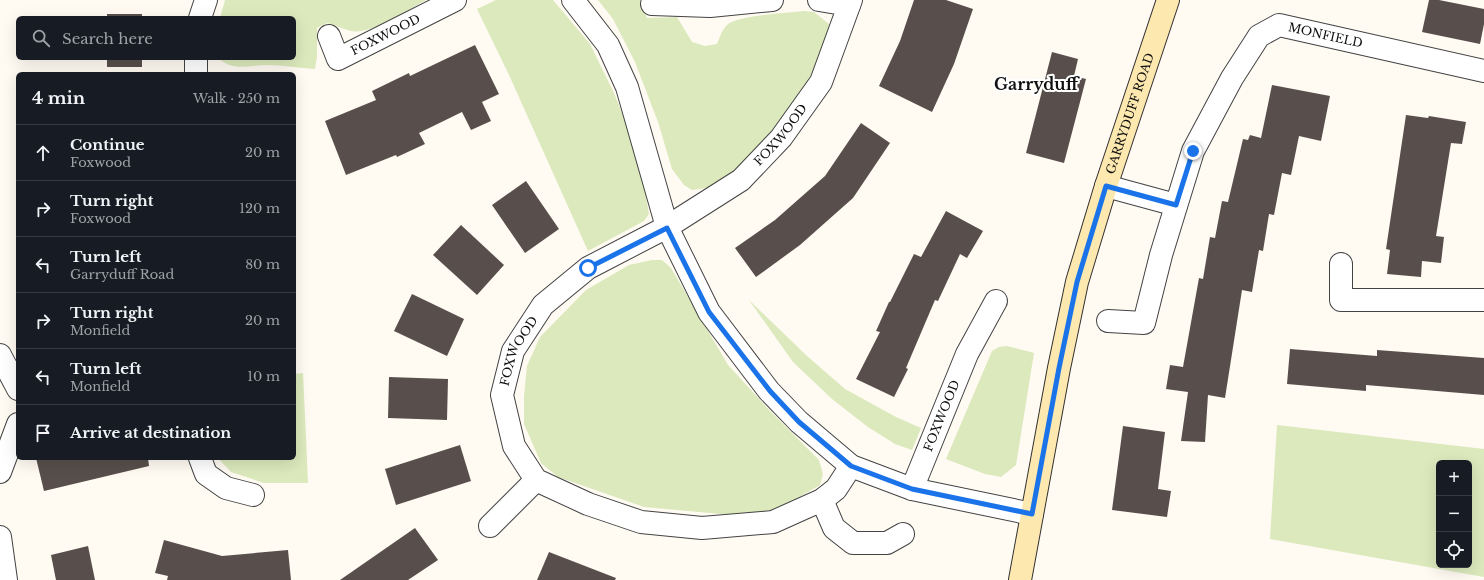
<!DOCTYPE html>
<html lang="en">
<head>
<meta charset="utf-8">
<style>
  :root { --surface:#171b24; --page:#20242c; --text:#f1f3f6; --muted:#9ea1a6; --line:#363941 }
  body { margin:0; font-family:"Libre Baskerville",serif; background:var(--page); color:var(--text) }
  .controls { position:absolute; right:12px; bottom:12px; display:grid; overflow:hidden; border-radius:6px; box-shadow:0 4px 16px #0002 }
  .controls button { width:36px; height:36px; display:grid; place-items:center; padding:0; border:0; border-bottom:1px solid var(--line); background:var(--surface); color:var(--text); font:20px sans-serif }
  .stop { position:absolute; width:12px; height:12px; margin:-9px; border:3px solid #1a73e8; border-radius:50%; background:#fff }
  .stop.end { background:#1a73e8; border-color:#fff; box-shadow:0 1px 4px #0008 }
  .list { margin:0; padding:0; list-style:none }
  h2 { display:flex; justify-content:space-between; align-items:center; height:52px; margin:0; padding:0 16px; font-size:17px }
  h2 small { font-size:13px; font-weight:400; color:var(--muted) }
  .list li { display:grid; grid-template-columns:26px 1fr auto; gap:12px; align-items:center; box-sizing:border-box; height:56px; padding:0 16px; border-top:1px solid var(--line) }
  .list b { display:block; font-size:15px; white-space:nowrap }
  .list p { margin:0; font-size:13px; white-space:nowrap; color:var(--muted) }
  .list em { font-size:13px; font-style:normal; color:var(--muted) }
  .icon { flex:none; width:22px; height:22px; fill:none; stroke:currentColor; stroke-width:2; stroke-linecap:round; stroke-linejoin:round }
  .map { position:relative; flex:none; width:1484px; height:580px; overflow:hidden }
  .search { position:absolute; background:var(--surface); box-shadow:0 4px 16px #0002; left:16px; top:16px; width:280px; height:44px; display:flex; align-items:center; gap:10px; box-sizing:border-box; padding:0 14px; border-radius:6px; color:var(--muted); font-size:15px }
  .panel { position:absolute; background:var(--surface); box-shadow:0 4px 16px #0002; left:16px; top:72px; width:280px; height:388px; border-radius:6px }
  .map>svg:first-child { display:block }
</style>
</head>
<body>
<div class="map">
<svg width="1484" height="580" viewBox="0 0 1484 580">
  <rect width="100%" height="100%" fill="#fffaf2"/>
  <!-- green -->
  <g fill="#dbe9bc" fill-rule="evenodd">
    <path d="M225,0H426C408,10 371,35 351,31C343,29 335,25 327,23L317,28V57L315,69C299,68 283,65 267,65C251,65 231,72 219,58H294V18H220Z"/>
    <polygon points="496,0 553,0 590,44 614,93 639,156 649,214 644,221 588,251 509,75 477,9"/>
    <path d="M598,0H640L647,18L677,17L692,42L705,46L717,44C720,37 722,30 727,25C736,15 789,13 804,11L814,12L829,24L827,36L812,74L794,101L762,144L739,168L707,188L692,190L684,185L672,169L658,122L635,62L613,19Z"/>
    <polygon points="652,260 662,260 671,268 728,365 771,412 819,460 823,474 820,485 778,509 747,514 721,514 644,507 558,477 541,463 524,424 524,396 527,366 540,337 586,290 629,265"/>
    <polygon points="749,300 807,356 845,389 896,417 921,428 912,450 895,444 868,427 832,399 793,362"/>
    <polygon points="1007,346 1034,353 1016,465 1001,477 985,474 946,459 992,351 999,347"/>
    <polygon points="303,373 308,483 264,483 231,472 218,458 294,458 294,374"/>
    <path d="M1277,425L1484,449V577L1270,539ZM1439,463H1469V565H1439Z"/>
  </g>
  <!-- building -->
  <g fill="#584f4c">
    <polygon points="914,0 946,0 973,9 954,64 932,112 879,86 900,41"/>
    <polygon points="1429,0 1439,0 1484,9 1484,24 1480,44 1422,32"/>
    <rect x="107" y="14" width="35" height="4"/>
    <polygon points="475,45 499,94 482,102 491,121 471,130 462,112 419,133 425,144 397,157 396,155 346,175 325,121 376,100 372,91 409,73 410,76"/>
    <polygon points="1052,52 1078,59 1074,76 1086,79 1064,163 1026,153"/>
    <rect x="107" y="58" width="35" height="9"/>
    <polygon points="1272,85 1330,96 1321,141 1299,136 1291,175 1282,173 1274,215 1269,214 1263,251 1259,250 1252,292 1242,290 1225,398 1208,395 1205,442 1181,441 1188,392 1166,389 1170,365 1183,367 1199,278 1203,279 1210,237 1215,238 1222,201 1228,202 1243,139 1248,140 1250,135 1261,138"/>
    <polygon points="1406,115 1428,118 1429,116 1466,122 1462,144 1451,143 1436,236 1444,237 1441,263 1422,261 1421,277 1387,274 1390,250 1386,249"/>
    <polygon points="861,123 890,143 853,198 800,245 756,277 735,248 775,220 825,176"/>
    <polygon points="526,181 559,229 525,253 492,205"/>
    <polygon points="946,211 983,231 967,258 960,254 938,301 935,300 906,368 908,369 894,397 856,379 880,332 876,331 889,302 890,302 914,254 921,257"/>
    <polygon points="461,225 504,265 477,295 433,255"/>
    <polygon points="412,294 464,319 447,356 394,331"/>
    <polygon points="1290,349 1377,356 1377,350 1484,358 1484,395 1366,385 1366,391 1287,384"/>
    <polygon points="389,377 448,379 447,420 388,418"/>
    <polygon points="1123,426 1165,432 1158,489 1171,491 1167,517 1112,510"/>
    <polygon points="460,445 471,481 396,505 385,469"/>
    <polygon points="36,458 148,458 149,466 44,491"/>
    <polygon points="415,528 438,560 408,580 340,580"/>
    <polygon points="164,540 222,556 288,550 291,580 167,580 168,576 155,573"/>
    <polygon points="88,546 95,580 56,580 51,555"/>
    <polygon points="549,552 616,578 615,580 537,580"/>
  </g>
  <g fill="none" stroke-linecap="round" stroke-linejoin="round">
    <!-- street casing -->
    <g stroke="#434343" stroke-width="24">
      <g id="street">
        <polyline points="573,0 608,45 627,87 667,227 709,312 769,391 799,422 851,466 912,489 1032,514"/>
        <polyline points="819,0 849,5"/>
        <polyline points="652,4 710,6 772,0"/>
        <polyline points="200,18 206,0"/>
        <path id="s1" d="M329,36L338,59L455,0"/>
        <polyline points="196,74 196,58"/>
        <polyline points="1106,186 1176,205"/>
        <polyline points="1341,264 1341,300 1484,300"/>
        <path id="s2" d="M1108,321L1144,323L1161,255L1193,151L1232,78L1259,36L1279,25L1484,71"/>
        <polyline points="0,355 18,389"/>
        <polyline points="200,458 206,474 226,488 253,495"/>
        <path id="s3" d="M851,466L836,489L822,500L773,522L702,528L641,522L588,504L536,480L514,446L502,395L513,351L543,305L588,268L667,227L741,180L781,138L821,82L851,0"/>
        <polyline points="0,472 18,424"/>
        <path id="s4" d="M912,489L967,354L996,301"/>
        <polyline points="822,500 834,528 853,543 887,543 903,534"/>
        <polyline points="490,526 536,480"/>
        <polyline points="0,537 6,580"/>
      </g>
    </g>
    <!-- secondary casing -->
    <g stroke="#323232" stroke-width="24">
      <g id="secondary">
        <path id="s5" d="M1020,580L1059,368L1077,282L1106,186L1168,0"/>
      </g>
    </g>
    <!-- street -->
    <use href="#street" stroke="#fff" stroke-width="22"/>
    <!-- secondary -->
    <use href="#secondary" stroke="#fde8af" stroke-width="22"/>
  </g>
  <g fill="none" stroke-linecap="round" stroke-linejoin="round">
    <!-- route -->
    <polyline stroke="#1a73e8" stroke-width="5" points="588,268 667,228 709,312 770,391 799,422 851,466 912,489 1032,514 1059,368 1077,282 1106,186 1176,205 1193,151"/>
  </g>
  <g text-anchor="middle" stroke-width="4" stroke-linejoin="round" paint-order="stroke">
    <!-- street labels -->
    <g font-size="12" fill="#101010" stroke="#fff">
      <text dy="4" stroke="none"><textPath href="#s1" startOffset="78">FOXWOOD</textPath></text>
      <text dy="4" stroke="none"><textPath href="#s2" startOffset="418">MONFIELD</textPath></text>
      <text dy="4" stroke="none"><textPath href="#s5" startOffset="480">GARRYDUFF ROAD</textPath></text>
      <text dy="4" stroke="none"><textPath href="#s3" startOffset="833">FOXWOOD</textPath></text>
      <text dy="4" stroke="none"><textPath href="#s3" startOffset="485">FOXWOOD</textPath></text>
      <text dy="4" stroke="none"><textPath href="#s4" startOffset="79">FOXWOOD</textPath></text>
    </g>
    <!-- district labels -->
    <g font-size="16" font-weight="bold" fill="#101010" stroke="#fff">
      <text x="1036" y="90">Garryduff</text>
    </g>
  </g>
</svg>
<div class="controls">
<button>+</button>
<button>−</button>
<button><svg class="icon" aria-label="locate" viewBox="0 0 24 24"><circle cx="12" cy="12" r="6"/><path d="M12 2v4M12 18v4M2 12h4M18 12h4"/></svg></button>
</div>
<div class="stop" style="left:588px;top:268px"></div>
<div class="stop end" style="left:1193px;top:151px"></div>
<div class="search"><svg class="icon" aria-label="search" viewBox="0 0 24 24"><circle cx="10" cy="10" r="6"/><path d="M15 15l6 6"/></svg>Search here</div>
<section class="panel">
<h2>4 min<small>Walk · 250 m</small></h2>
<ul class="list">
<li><svg class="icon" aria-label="ahead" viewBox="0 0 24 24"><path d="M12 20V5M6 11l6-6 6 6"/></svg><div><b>Continue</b><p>Foxwood</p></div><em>20 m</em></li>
<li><svg class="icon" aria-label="right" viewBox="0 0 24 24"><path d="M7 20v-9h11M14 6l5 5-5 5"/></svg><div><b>Turn right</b><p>Foxwood</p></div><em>120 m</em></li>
<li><svg class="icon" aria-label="left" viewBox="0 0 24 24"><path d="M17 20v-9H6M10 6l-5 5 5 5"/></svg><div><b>Turn left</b><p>Garryduff Road</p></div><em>80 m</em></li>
<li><svg class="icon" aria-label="right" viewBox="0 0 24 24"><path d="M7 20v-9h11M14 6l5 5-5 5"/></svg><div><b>Turn right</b><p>Monfield</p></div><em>20 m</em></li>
<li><svg class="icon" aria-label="left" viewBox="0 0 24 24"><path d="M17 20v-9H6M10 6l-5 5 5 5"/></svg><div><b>Turn left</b><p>Monfield</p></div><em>10 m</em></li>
<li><svg class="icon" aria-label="arrive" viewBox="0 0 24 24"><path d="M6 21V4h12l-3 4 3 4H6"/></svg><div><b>Arrive at destination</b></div></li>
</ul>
</section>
</div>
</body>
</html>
